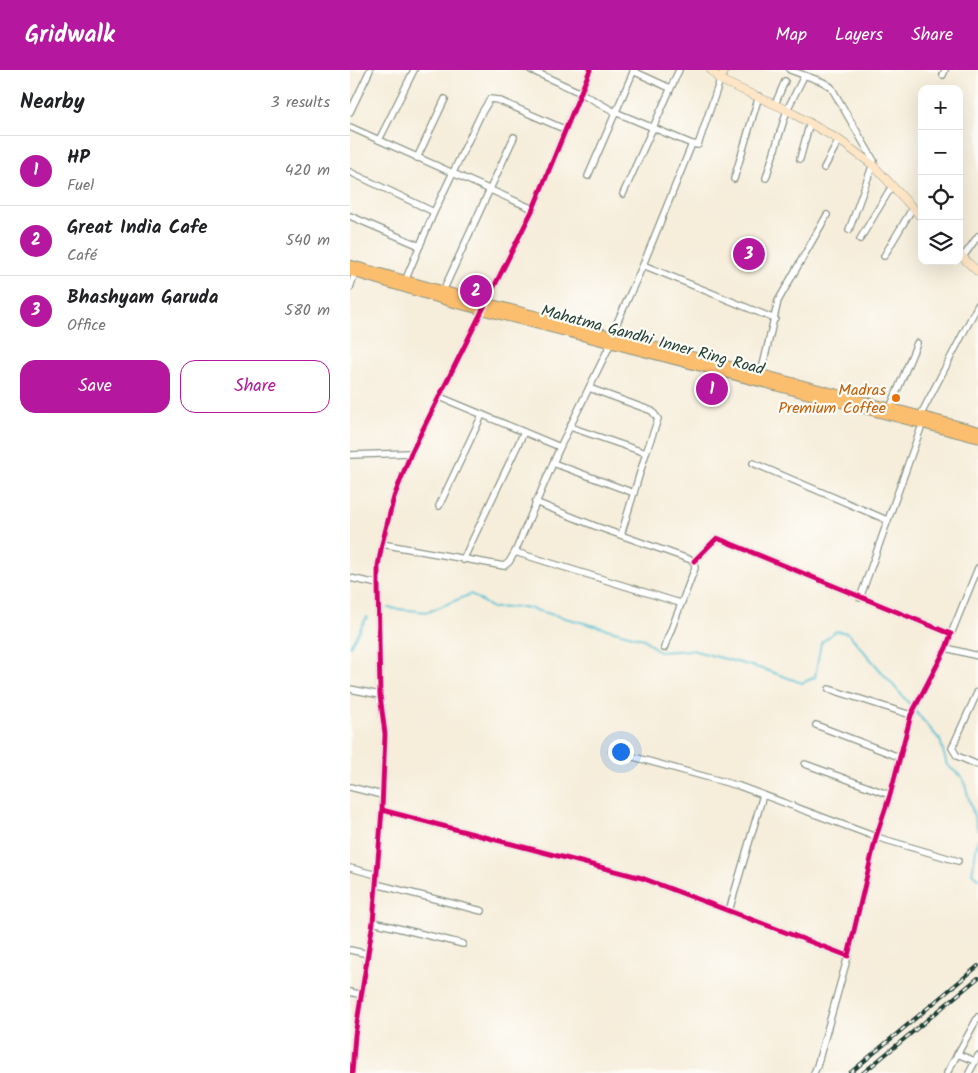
<!DOCTYPE html>
<html lang="en">
<head>
<meta charset="utf-8">
<style>
  :root { --surface:#fff; --page:#f2f2f2; --text:#202124; --muted:#757577; --line:#e0e0e0; --accent:#b5179e }
  body { margin:0; font-family:Kalam,sans-serif; background:var(--page); color:var(--text) }
  .controls { position:absolute; right:15px; top:15px; display:grid; overflow:hidden; border-radius:10px; box-shadow:0 5px 20px #0002 }
  .controls button { width:45px; height:45px; display:grid; place-items:center; padding:0; border:0; border-bottom:1px solid var(--line); background:var(--surface); color:var(--text); font:25px sans-serif }
  .you { position:absolute; left:270px; top:681px; width:18px; height:18px; margin:-12px; border:4px solid #fff; border-radius:50%; background:#1a73e8; box-shadow:0 0 0 8px #1a73e833 }
  .badge { display:grid; place-items:center; width:32px; height:32px; border-radius:50%; background:var(--accent); color:#fff; font-size:16px; font-weight:700 }
  .pin { position:absolute; translate:-50% -50%; border:2px solid #fff; box-shadow:0 1px 5px #0006 }
  .list { margin:0; padding:0; list-style:none }
  h2 { display:flex; justify-content:space-between; align-items:center; height:65px; margin:0; padding:0 20px; font-size:21px }
  h2 small { font-size:16px; font-weight:400; color:var(--muted) }
  .list li { display:grid; grid-template-columns:32px 1fr auto; gap:15px; align-items:center; box-sizing:border-box; height:70px; padding:0 20px; border-top:1px solid var(--line) }
  .list b { display:block; font-size:19px; white-space:nowrap }
  .list p { margin:0; font-size:16px; white-space:nowrap; color:var(--muted) }
  .list em { font-size:16px; font-style:normal; color:var(--muted) }
  .actions { display:flex; gap:10px; padding:15px 20px }
  .actions a { flex:1; padding:11px 0; border:1px solid var(--accent); border-radius:15px; text-align:center; font-size:18px; color:var(--accent) }
  .actions .main { background:var(--accent); color:#fff }
  .icon { flex:none; width:28px; height:28px; fill:none; stroke:currentColor; stroke-width:2; stroke-linecap:round; stroke-linejoin:round }
  .map { position:relative; flex:none; width:628px; height:1003px; overflow:hidden }
  header { display:flex; align-items:center; gap:30px; box-sizing:border-box; height:70px; padding:0 25px; background:var(--accent); color:#fff }
  header strong { font-size:24px }
  nav { display:flex; gap:28px; margin-inline-start:auto; font-size:18px }
  main { display:flex }
  aside { flex:1; background:var(--surface) }
  .map>svg:first-child { display:block }
</style>
</head>
<body>
<header>
<strong>Gridwalk</strong>
<nav><a>Map</a><a>Layers</a><a>Share</a></nav>
</header>
<main>
<aside>
<h2>Nearby<small>3 results</small></h2>
<ul class="list">
<li><span class="badge">1</span><div><b>HP</b><p>Fuel</p></div><em>420 m</em></li>
<li><span class="badge">2</span><div><b>Great India Cafe</b><p>Café</p></div><em>540 m</em></li>
<li><span class="badge">3</span><div><b>Bhashyam Garuda</b><p>Office</p></div><em>580 m</em></li>
</ul>
<div class="actions"><a class="main">Save</a><a>Share</a></div>
</aside>
<div class="map">
<svg width="628" height="1003" viewBox="0 0 628 1003">
  <rect width="100%" height="100%" fill="#fdfcf7"/>
  <filter id="ink" filterUnits="userSpaceOnUse"><feTurbulence type="fractalNoise" baseFrequency=".02" numOctaves="2"/><feDisplacementMap in="SourceGraphic" scale="10" xChannelSelector="R" yChannelSelector="G"/><feConvolveMatrix kernelMatrix="1 2 1 2 8 2 1 2 1" color-interpolation-filters="sRGB"/></filter>
  <filter id="wash" filterUnits="userSpaceOnUse"><feTurbulence type="fractalNoise" baseFrequency=".0096" numOctaves="4" result="noise"/><feDisplacementMap in="SourceGraphic" scale="20" xChannelSelector="R" yChannelSelector="G"/><feGaussianBlur stdDeviation="1.12" result="paint"/><feColorMatrix in="noise" values="0 0 0 0 0 0 0 0 0 0 0 0 0 0 0 0 0 1.4 0 .05"/><feComposite in="paint" operator="in"/></filter>
  <g filter="url(#wash)">
    <rect width="100%" height="100%" fill="#f6edda"/>
    <g fill="none" stroke-linecap="round" stroke-linejoin="round">
      <!-- stream -->
      <g stroke="#56c0d2" stroke-width="2">
        <polyline points="38,538 78,542 121,524 142,538 174,537 294,569 309,582 342,580 416,600 452,613 465,607 471,573 486,561 498,563 562,637"/>
        <polyline points="0,576 17,547"/>
        <polyline points="565,641 590,670 597,695 613,708 628,760"/>
        <polyline points="628,769 622,803 628,808"/>
      </g>
    </g>
  </g>
  <g filter="url(#ink)">
    <g fill="none" stroke-linecap="round" stroke-linejoin="round">
      <!-- street casing -->
      <g stroke="#8a9587" stroke-width="8">
        <g id="street">
          <polyline points="181,0 231,23 265,42 342,74 293,195 261,266"/>
          <polyline points="440,0 473,12 481,17 524,91 499,160"/>
          <polyline points="283,1 320,18"/>
          <polyline points="593,5 595,0"/>
          <polyline points="425,34 435,11"/>
          <polyline points="0,42 20,0"/>
          <polyline points="0,57 183,139"/>
          <polyline points="29,70 64,0"/>
          <polyline points="342,74 348,75 370,10"/>
          <polyline points="67,88 95,29"/>
          <polyline points="450,89 460,52"/>
          <polyline points="474,98 489,70"/>
          <polyline points="0,102 84,142 131,44 140,29 148,30 214,59"/>
          <polyline points="238,106 284,0"/>
          <polyline points="416,108 437,40 454,6"/>
          <polyline points="384,109 409,26"/>
          <polyline points="273,124 329,0"/>
          <polyline points="0,146 70,176"/>
          <polyline points="510,169 542,116"/>
          <polyline points="534,186 562,139"/>
          <polyline points="613,187 628,166"/>
          <polyline points="293,195 425,249"/>
          <polyline points="55,211 84,142"/>
          <polyline points="0,218 5,203"/>
          <polyline points="93,221 164,67"/>
          <polyline points="411,304 428,231 477,145"/>
          <polyline points="540,338 567,273"/>
          <polyline points="570,346 628,235"/>
          <polyline points="220,357 296,383 308,349 302,341 239,318"/>
          <polyline points="210,377 261,273"/>
          <polyline points="0,385 61,383"/>
          <polyline points="203,393 284,423"/>
          <polyline points="403,393 537,450"/>
          <polyline points="185,432 245,456 344,491 345,498 314,578"/>
          <polyline points="89,436 132,345"/>
          <polyline points="271,465 296,383"/>
          <polyline points="32,474 154,496 159,492 165,482 210,377 90,327"/>
          <polyline points="165,482 330,533"/>
          <polyline points="113,490 174,362"/>
          <polyline points="0,508 28,514"/>
          <polyline points="510,528 572,355"/>
          <polyline points="601,564 628,498"/>
          <polyline points="596,578 628,586"/>
          <polyline points="0,619 30,625"/>
          <polyline points="479,619 561,645"/>
          <polyline points="628,621 602,678 607,686 628,695"/>
          <polyline points="466,655 549,687"/>
          <polyline points="262,681 389,716 526,767 608,791"/>
          <polyline points="455,694 540,725"/>
          <polyline points="0,717 32,725"/>
          <polyline points="32,740 292,808 498,886 526,767 540,725 561,645 596,578 601,564 367,468 344,491"/>
          <polyline points="0,798 27,805"/>
          <polyline points="26,814 132,841"/>
          <polyline points="379,841 413,725"/>
          <polyline points="23,852 113,874"/>
          <polyline points="0,880 18,884"/>
          <polyline points="0,922 12,925"/>
          <polyline points="607,984 625,991"/>
          <polyline points="2,1003 5,965 23,852 32,740 35,664 30,625 28,514 28,496 32,474 44,427 61,383 183,139 240,0"/>
          <polyline points="464,1003 467,996 498,886"/>
          <polyline points="597,1003 628,947"/>
          <polyline points="619,1003 628,986"/>
        </g>
      </g>
      <!-- secondary casing -->
      <g stroke="#8a9587" stroke-width="9">
        <g id="secondary">
          <polyline points="361,0 370,10 437,40 489,70 523,95 572,148"/>
          <polyline points="370,10 375,0"/>
          <polyline points="609,184 628,202"/>
        </g>
      </g>
      <!-- primary casing -->
      <g stroke="#8a9587" stroke-width="11">
        <g id="primary">
          <polyline points="0,195 136,233 628,361"/>
          <polyline points="0,201 102,232 628,368"/>
        </g>
      </g>
      <!-- street -->
      <use href="#street" stroke="#fff" stroke-width="5.5"/>
      <!-- secondary -->
      <use href="#secondary" stroke="#fde5c5" stroke-width="8"/>
      <!-- primary -->
      <use href="#primary" stroke="#fbbe6e" stroke-width="9"/>
      <!-- rail casing -->
      <g stroke="#1f3d34" stroke-width="4">
        <g id="rail">
          <polyline points="500,1003 628,896"/>
          <polyline points="513,1003 628,908"/>
        </g>
      </g>
      <!-- rail -->
      <use href="#rail" stroke="#fdfcf7" stroke-width="2" stroke-dasharray="5.5" stroke-linecap="butt"/>
      <!-- cycleway casing -->
      <g stroke="#fdfcf7" stroke-width="8">
        <g id="cycleway">
          <polyline points="32,740 292,808 498,886 526,767 540,725 561,645 596,578 601,564 367,468 344,491"/>
          <polyline points="2,1003 5,965 23,852 32,740 35,664 30,625 28,514 28,496 32,474 44,427 61,383 183,139 240,0"/>
        </g>
      </g>
      <!-- cycleway -->
      <use href="#cycleway" stroke="#d6006c" stroke-width="5"/>
    </g>
  </g>
  <!-- markers -->
  <circle fill="#e8710a" stroke="#fdfcf7" stroke-width="2" cx="546" cy="328" r="5"/>
  <g text-anchor="middle" stroke-width="4.5" stroke-linejoin="round" paint-order="stroke">
    <!-- street labels -->
    <g font-size="16" fill="#1f3d34" stroke="#fdfcf7">
      <text transform="translate(303 269) rotate(15)" y="6">Mahatma Gandhi Inner Ring Road</text>
    </g>
    <!-- food labels -->
    <g font-size="16" fill="#c56008" stroke="#fdfcf7" text-anchor="end">
      <text x="536" y="325">Madras<tspan x="536" dy="18">Premium Coffee</tspan></text>
    </g>
  </g>
</svg>
<div class="controls">
<button>+</button>
<button>−</button>
<button><svg class="icon" aria-label="locate" viewBox="0 0 24 24"><circle cx="12" cy="12" r="6"/><path d="M12 2v4M12 18v4M2 12h4M18 12h4"/></svg></button>
<button><svg class="icon" aria-label="layers" viewBox="0 0 24 24"><path d="M12 4l9 5-9 5-9-5zM3 14l9 5 9-5"/></svg></button>
</div>
<div class="you"></div>
<div class="pin badge" style="left:362px;top:319px">1</div>
<div class="pin badge" style="left:126px;top:221px">2</div>
<div class="pin badge" style="left:399px;top:184px">3</div>
</div>
</main>
</body>
</html>
